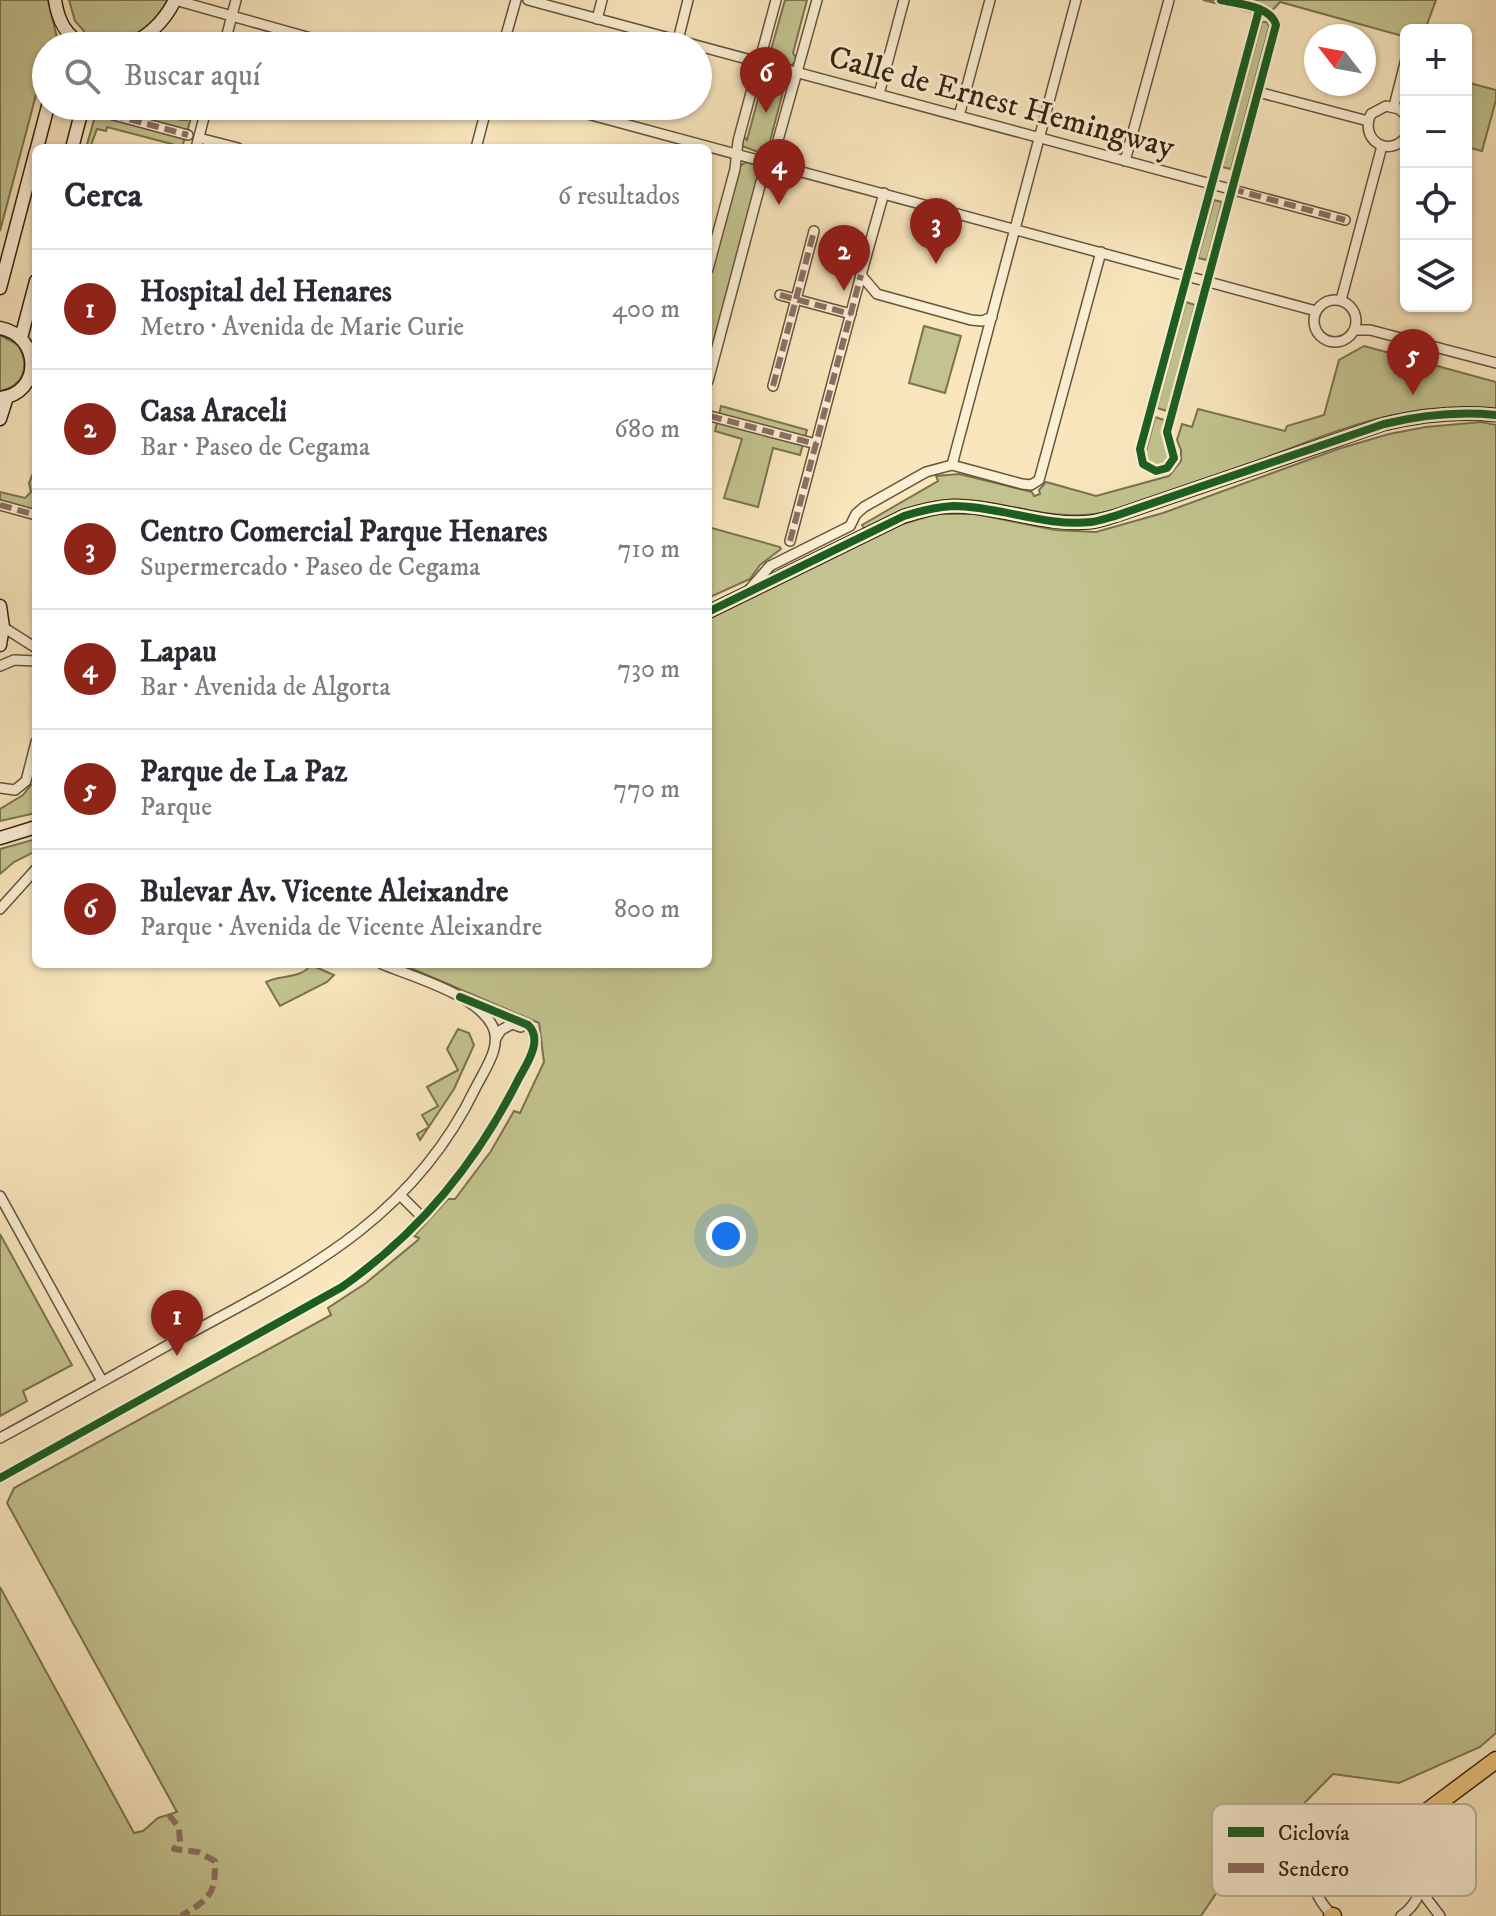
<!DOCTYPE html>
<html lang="es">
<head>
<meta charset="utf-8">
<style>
  :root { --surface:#fff; --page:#f7f7f7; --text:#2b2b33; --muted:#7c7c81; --line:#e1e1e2; --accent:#8f2418 }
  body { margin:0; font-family:"IM FELL DW Pica",serif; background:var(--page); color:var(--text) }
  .controls { position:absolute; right:24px; top:24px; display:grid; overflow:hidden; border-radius:12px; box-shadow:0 2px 6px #0004 }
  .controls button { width:72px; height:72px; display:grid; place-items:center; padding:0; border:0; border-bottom:2px solid var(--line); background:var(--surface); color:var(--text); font:40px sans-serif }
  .compass { position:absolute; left:1304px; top:24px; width:72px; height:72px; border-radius:50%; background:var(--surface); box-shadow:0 2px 6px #0004; rotate:301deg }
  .you { position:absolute; left:726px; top:1236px; width:28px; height:28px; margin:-20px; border:6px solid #fff; border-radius:50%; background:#1a73e8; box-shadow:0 0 0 12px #1a73e833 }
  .badge { display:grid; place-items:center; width:52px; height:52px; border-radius:50%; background:var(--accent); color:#fff; font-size:26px; font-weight:700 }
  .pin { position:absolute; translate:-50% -66px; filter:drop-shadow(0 2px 4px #0008) }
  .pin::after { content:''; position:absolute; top:42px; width:28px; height:24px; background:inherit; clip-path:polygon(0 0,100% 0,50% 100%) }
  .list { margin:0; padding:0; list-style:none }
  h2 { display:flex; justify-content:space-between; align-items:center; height:104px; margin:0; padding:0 32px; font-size:34px }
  h2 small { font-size:26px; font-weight:400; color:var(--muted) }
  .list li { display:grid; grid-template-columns:52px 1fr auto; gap:24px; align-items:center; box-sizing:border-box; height:120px; padding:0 32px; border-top:2px solid var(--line) }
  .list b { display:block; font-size:30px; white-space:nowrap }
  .list p { margin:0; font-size:26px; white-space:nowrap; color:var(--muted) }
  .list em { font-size:26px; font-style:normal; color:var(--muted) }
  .icon { flex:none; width:44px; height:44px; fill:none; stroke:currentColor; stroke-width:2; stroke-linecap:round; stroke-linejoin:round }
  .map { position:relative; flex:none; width:1496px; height:1916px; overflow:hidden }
  .search { position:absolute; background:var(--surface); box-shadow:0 2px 6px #0004; left:32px; top:32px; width:680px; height:88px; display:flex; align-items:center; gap:20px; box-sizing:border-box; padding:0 28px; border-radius:44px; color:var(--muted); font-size:30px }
  .panel { position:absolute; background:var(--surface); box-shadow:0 2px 6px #0004; left:32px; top:144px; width:680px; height:824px; border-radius:12px }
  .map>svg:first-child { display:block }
</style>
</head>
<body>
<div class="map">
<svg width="1496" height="1916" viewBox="0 0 1496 1916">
  <rect width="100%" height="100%" fill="#f9e6bd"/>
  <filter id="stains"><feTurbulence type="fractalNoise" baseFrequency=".0025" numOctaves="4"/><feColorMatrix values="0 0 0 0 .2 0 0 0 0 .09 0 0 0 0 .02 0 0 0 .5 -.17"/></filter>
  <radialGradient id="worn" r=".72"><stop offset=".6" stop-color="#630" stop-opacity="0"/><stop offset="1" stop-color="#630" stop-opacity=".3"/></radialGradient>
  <!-- green -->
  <g fill="#c2c38e" stroke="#7a734e" stroke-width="2">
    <polygon points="0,0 48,0 58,42 58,46 46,46 46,57 0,231"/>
    <path d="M69,0H168C151,31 117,53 82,40L84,31L75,21Z"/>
    <polygon points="785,0 807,0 793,53 798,60 790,66 770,62 765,55 766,45 770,51 771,50"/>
    <polygon points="1203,0 1436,0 1425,30 1406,30 1406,37 1280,2 1267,16"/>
    <polygon points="1262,22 1267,22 1269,27 1231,169 1222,167"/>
    <polygon points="762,69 788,76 792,81 789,91 785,84 770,141 774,148 766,155 742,146 743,135 747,140 762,84 757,76"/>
    <polygon points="1466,82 1496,90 1496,100 1482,151 1466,147"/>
    <polygon points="98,106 129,106 181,120 187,120 189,112 192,113 187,133 97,108"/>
    <polygon points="96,113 185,137 182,148 172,148 172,144 107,127 106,131 97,129 90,148 86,148"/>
    <polygon points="746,162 758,165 761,173 708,368 708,281 739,167"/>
    <polygon points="1214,200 1222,202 1207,260 1198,258"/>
    <polygon points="1186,302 1195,305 1167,411 1157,408"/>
    <polygon points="924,326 961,336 945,393 909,383"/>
    <path d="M0,335L18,345C30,365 25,385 0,391Z"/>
    <path d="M1364,346L1496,382V409C1468,409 1439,407 1411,412C1348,421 1277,455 1216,477C1173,492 1129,512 1083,515C1036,518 991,496 944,500C916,503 891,517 865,529L862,525L938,481L936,476L959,474L1032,492L1034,496L1040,494L1039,490L1046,482L1096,496L1169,476L1181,461V450L1177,440L1182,424L1192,427L1198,409L1285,431L1287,426L1324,415L1339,360Z"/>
    <polygon points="721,406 807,430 800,455 773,448 758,507 724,498 742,439 715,431"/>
    <polygon points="1155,417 1164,420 1162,435 1169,455 1166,462 1160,466 1149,463 1145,455"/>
    <polygon points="1481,422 1496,425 1496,1733 1480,1747 1399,1783 1333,1774 1279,1829 1241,1856 1201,1916 0,1916 0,1587 134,1833 143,1831 158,1818 177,1812 7,1503 14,1488 331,1315 328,1308 366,1283 418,1240 419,1238 414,1236 448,1199 455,1199 491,1151 514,1111 520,1113 544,1062 539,1023 401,964 708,964 708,619 893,527 936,514 975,514 1055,530 1096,532 1163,513 1338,449 1389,434 1426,427"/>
    <polygon points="36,466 36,512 0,502 0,492 25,498 31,492 29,483"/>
    <polygon points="708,527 780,547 781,549 760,565 750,579 708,598"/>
    <polygon points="36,784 36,813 0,821 0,809 23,795 31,785"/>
    <polygon points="36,839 36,851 14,862 0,874 0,849"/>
    <path d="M311,965L334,975L327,982L280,1006L266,982C281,974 299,980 311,965Z"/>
    <polygon points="458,1029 469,1033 474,1045 454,1089 420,1140 417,1134 429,1127 422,1115 438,1106 427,1087 458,1070 447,1049"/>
    <polygon points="0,1234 72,1365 23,1391 27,1401 0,1416"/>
  </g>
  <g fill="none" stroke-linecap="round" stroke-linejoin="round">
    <!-- street casing -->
    <g stroke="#64543a" stroke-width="12">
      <g id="street">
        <polyline points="175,0 339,46"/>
        <polyline points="528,0 1345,220"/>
        <path d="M1221,0C1239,4 1271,6 1276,25L1167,432L1174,458L1167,468L1156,471L1143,464L1140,449L1259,10"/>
        <polyline points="597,19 602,0"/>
        <polyline points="678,40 688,0"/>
        <polyline points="224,46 236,0"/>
        <polyline points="503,46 516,0"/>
        <polyline points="1258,92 1368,121"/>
        <polyline points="879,94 904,0"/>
        <polyline points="558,106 1316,311"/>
        <polyline points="1394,106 1406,59"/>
        <polyline points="95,110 188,135"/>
        <path d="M1406,115L1399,109L1386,106L1371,114C1359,139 1388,159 1406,137"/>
        <polyline points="959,116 990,0"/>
        <polyline points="199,138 238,148"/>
        <polyline points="196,148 207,106"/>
        <polyline points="476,148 487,106"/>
        <polyline points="1125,161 1169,0"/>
        <polyline points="884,193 861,275 877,294 971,320 982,321 992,317"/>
        <polyline points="708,269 735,169 738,141 776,0"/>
        <polyline points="780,295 851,314"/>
        <circle cx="1335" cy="321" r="21"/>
        <polyline points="1341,300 1382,146"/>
        <polyline points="1355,330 1370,330 1496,363"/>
        <polyline points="708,381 761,182 775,151 817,0"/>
        <polyline points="773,386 814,231"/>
        <polyline points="710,416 816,444"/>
        <polyline points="952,465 1022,484 1031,485 1039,480 1101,252"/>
        <polyline points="0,505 36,515"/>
        <polyline points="790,541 861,275"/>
        <polyline points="749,590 770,566 850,526 856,514 864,507 926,472 952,465 1076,0"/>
        <polyline points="3,627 36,648"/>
        <polyline points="0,666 14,660 36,661"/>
        <polyline points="0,788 15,790 26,781 36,742"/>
        <polyline points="0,909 36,869"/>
        <polyline points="496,1038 501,1030 512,1024 521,1027"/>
        <polyline points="0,1196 102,1381"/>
        <polyline points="401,1196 423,1218"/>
        <path d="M0,1438C61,1405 121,1371 181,1338C304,1272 412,1220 476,1087C485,1069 503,1045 492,1025C475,994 413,977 382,964"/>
        <path d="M0,1478L342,1287C419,1233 476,1164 518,1080C526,1065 544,1040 528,1025L460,997"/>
        <polyline points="1422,1886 1427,1899 1440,1916"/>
        <path d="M1333,1916C1274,1857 1347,1780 1404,1826C1415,1835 1423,1848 1424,1863C1426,1884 1418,1904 1401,1916"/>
      </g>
    </g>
    <!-- secondary casing -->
    <g stroke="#32230e" stroke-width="15">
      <g id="secondary">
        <path d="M55,0C58,21 66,37 86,46"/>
        <path d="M126,46C149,37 164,22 175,0"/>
        <polyline points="37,148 48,106"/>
        <polyline points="72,148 83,106"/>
        <polyline points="0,288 36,151"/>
        <path d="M0,328C42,336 42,394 0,398"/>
        <polyline points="21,338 36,281"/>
        <polyline points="0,419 7,397"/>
        <polyline points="0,606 3,627 0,645"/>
        <path d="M708,612L904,516C920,511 936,507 953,506C999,506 1045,527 1091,522C1099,521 1107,518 1115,516L1384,424C1421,415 1458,411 1496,415"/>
        <polyline points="0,838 36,827"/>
      </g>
    </g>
    <!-- highway casing -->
    <g stroke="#32230e" stroke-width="19">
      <g id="highway">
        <polyline points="1397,1820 1421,1816 1496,1760"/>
        <polyline points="1332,1916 1333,1916"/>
      </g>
    </g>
    <!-- street -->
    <use href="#street" stroke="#fbefd4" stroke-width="9"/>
    <!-- secondary -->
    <use href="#secondary" stroke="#fbefd4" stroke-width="12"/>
    <!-- highway -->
    <use href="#highway" stroke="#ecc37e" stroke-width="16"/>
    <!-- quiet -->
    <g stroke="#8d6e63" stroke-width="6" stroke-dasharray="12 6" stroke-linecap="butt">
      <polyline points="95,110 188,135"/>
      <polyline points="1232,189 1345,220"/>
      <polyline points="780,295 851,314"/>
      <polyline points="773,386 814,231"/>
      <polyline points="710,416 816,444"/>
      <polyline points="0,505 36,515"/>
      <polyline points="790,541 861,275"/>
      <path d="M169,1815L179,1828L180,1842L174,1849L198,1852L215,1861C216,1895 209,1899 181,1916"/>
    </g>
    <!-- cycleway casing -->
    <g stroke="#fbefd4" stroke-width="13">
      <g id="cycleway">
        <path d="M1221,0C1239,4 1271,6 1276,25L1167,432L1174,458L1167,468L1156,471L1143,464L1140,449L1259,10"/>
        <path d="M708,612L904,516C920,511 936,507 953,506C999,506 1045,527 1091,522C1099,521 1107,518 1115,516L1384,424C1421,415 1458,411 1496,415"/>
        <path d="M0,1478L342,1287C419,1233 476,1164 518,1080C526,1065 544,1040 528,1025L460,997"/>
      </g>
    </g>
    <!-- cycleway -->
    <use href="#cycleway" stroke="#1b5e20" stroke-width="8"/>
  </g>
  <g text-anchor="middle" stroke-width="6" stroke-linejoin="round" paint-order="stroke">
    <!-- street labels -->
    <g font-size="32" fill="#32230e" stroke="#fbefd4">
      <text transform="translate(1002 101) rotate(15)" y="11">Calle de Ernest Hemingway</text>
    </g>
  </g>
  <!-- legend -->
  <rect x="1212" y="1804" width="264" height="92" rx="12" fill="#fbefd4" stroke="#bfb299" stroke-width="2"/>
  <rect x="1228" y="1827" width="36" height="10" fill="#1b5e20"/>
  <rect x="1228" y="1863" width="36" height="10" fill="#8d6e63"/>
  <g font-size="22" fill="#32230e">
    <text x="1278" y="1840">Ciclovía</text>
    <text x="1278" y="1876">Sendero</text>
  </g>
  <rect width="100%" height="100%" filter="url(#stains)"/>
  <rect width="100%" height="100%" fill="url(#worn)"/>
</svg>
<div class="controls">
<button>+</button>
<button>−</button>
<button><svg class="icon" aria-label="locate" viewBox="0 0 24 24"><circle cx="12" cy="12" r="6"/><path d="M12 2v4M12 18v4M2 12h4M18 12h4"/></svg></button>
<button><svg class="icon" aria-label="layers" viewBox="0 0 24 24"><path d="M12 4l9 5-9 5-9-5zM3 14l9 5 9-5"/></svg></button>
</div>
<svg class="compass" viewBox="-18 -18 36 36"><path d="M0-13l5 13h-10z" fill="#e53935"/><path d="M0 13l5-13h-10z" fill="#7c7c81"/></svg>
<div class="you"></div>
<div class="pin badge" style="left:177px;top:1356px">1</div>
<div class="pin badge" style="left:844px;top:291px">2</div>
<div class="pin badge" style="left:936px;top:264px">3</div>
<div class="pin badge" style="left:779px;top:205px">4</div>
<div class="pin badge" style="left:1413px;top:395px">5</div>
<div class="pin badge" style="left:766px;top:113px">6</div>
<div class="search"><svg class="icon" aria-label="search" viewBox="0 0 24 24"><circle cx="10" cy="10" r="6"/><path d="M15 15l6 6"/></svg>Buscar aquí</div>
<section class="panel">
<h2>Cerca<small>6 resultados</small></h2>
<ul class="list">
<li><span class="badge">1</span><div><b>Hospital del Henares</b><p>Metro · Avenida de Marie Curie</p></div><em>400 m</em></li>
<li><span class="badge">2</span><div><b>Casa Araceli</b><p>Bar · Paseo de Cegama</p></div><em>680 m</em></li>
<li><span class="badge">3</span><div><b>Centro Comercial Parque Henares</b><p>Supermercado · Paseo de Cegama</p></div><em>710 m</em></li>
<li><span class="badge">4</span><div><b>Lapau</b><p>Bar · Avenida de Algorta</p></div><em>730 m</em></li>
<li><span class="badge">5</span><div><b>Parque de La Paz</b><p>Parque</p></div><em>770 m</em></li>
<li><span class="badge">6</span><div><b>Bulevar Av. Vicente Aleixandre</b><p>Parque · Avenida de Vicente Aleixandre</p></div><em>800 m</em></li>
</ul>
</section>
</div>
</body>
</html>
